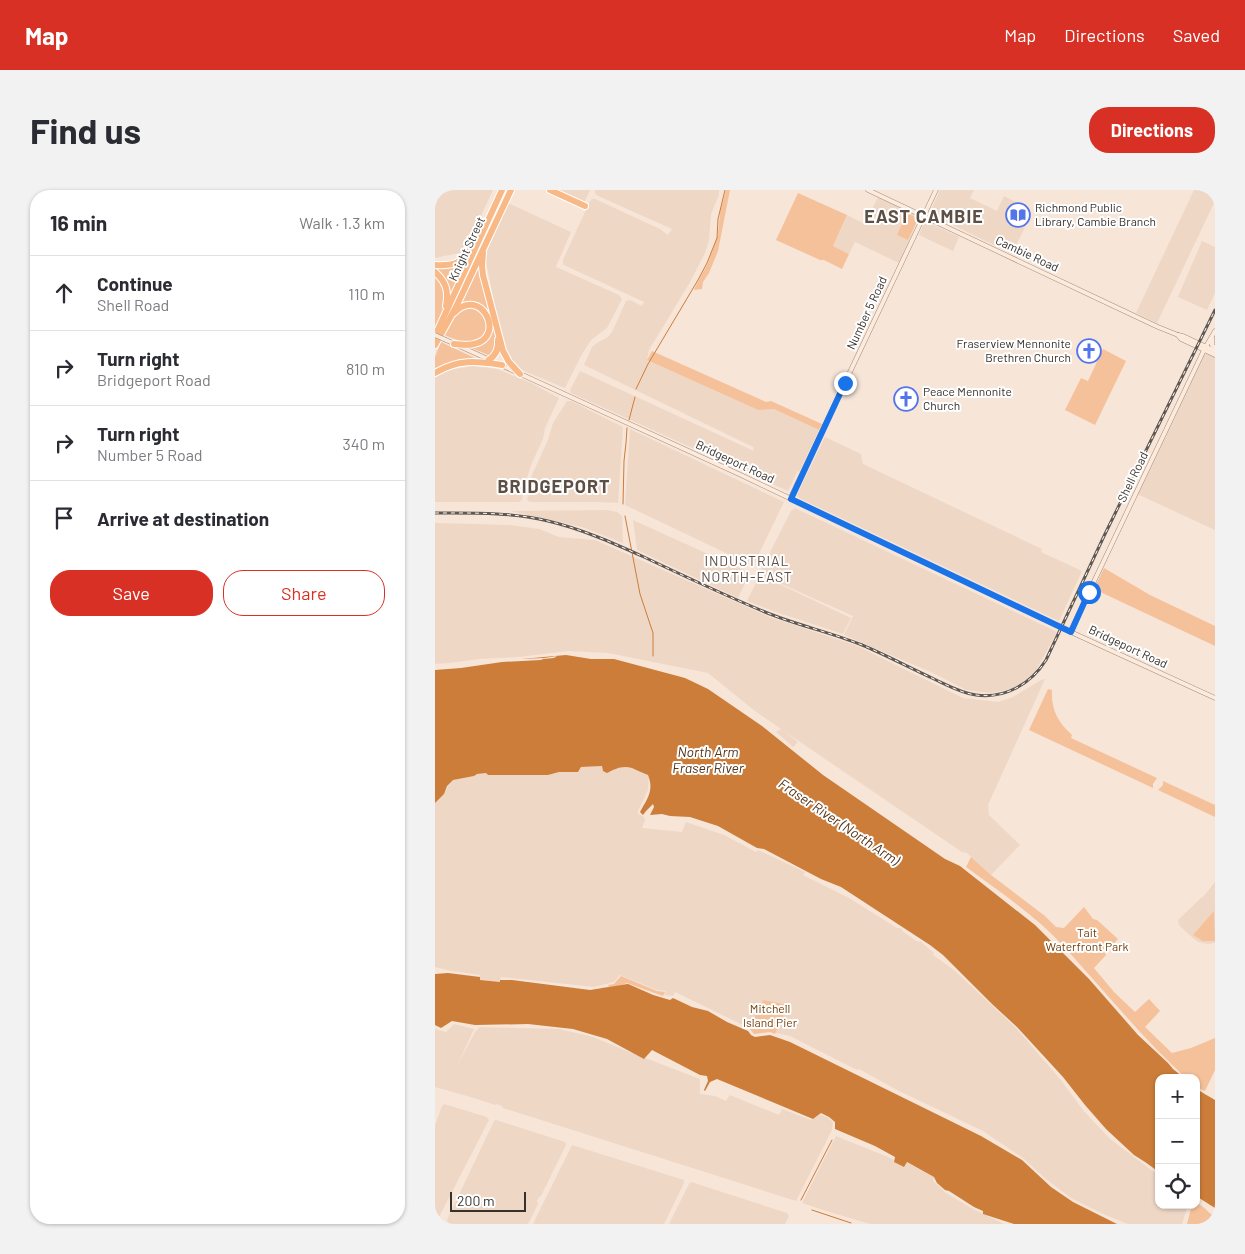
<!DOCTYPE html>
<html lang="en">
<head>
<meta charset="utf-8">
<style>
  :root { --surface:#fff; --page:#f2f2f3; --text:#2b2b33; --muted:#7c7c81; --line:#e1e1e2; --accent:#d93025 }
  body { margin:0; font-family:Barlow,sans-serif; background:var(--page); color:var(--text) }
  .controls { position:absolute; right:15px; bottom:15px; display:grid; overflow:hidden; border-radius:10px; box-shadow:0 1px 4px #0004 }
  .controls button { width:45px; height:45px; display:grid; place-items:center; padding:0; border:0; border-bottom:1px solid var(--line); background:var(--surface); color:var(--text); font:25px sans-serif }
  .scale { position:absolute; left:15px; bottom:12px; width:76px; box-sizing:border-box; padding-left:5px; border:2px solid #37312c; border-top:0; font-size:14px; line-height:18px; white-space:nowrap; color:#37312c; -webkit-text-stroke:4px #fff; paint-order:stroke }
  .stop { position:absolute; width:15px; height:15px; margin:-11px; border:4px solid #1a73e8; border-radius:50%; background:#fff }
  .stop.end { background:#1a73e8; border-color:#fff; box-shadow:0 1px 5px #0008 }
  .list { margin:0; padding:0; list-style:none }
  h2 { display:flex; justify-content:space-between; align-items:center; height:65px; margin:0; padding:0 20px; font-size:21px }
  h2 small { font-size:16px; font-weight:400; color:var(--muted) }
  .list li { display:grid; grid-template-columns:32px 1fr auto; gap:15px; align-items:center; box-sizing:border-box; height:75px; padding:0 20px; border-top:1px solid var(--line) }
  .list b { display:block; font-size:19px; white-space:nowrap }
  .list p { margin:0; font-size:16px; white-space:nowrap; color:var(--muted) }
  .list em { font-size:16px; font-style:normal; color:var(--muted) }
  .actions { display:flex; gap:10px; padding:15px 20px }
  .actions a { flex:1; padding:11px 0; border:1px solid var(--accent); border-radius:20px; text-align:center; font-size:18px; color:var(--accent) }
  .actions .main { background:var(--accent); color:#fff }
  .icon { flex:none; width:28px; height:28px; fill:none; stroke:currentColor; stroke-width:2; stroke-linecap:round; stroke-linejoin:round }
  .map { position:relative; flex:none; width:780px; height:1034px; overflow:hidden; border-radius:20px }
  header { display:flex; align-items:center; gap:30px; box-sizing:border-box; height:70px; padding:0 25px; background:var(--accent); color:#fff }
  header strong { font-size:24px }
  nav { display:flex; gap:28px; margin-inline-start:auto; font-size:18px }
  .intro { display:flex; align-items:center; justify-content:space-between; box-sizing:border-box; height:120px; padding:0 30px }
  h1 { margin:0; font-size:35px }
  .button { padding:12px 22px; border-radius:20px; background:var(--accent); color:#fff; font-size:18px; font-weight:700 }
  main { display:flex; gap:30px; padding:0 30px }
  aside { flex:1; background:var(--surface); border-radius:20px; box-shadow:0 1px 4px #0004 }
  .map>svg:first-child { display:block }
</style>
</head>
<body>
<header>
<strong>Map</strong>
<nav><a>Map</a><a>Directions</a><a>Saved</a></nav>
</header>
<div class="intro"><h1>Find us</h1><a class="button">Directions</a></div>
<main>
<aside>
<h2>16 min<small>Walk · 1.3 km</small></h2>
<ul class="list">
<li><svg class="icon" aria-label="ahead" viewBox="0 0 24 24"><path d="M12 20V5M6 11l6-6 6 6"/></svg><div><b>Continue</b><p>Shell Road</p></div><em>110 m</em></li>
<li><svg class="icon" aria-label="right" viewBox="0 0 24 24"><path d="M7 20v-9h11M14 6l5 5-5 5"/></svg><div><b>Turn right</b><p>Bridgeport Road</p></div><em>810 m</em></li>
<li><svg class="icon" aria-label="right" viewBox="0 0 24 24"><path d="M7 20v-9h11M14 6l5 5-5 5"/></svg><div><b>Turn right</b><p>Number 5 Road</p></div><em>340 m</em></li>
<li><svg class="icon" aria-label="arrive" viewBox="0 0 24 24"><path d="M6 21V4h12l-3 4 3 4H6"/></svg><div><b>Arrive at destination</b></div></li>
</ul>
<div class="actions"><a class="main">Save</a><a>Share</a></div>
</aside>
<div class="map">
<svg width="780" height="1034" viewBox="0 0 780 1034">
  <rect width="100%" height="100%" fill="#f7e5d8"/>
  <!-- built -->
  <g fill="#efd7c6">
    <polygon points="0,0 58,0 29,62 0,68"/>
    <polygon points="118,0 155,0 150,11 147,13"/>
    <polygon points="160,0 284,0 284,5 276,24 274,50 270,63 254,94 214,160 212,170 323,220 339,219 384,240 364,282 357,280 362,282 353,301 136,203 135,200 145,181 319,261 318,257 149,175 157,157 162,153 173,147 177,142 191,111 195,110 207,116 209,112 129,75 128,73 128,70 155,11 157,9 160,9 225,39 233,45 237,39 161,5 160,3"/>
    <polygon points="505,0 539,0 535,8 562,21 569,6 595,19 588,33 591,35 577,64 496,24 495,22"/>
    <polygon points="759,0 780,0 780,11 722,133 701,123"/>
    <polygon points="443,7 482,26 483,28 483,30 464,73 420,52 414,64 398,56 412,25 430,34"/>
    <polygon points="73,13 136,42 121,77 184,105 187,109 172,138 156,150 146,166 130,198 82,178 75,170 62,127 50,66"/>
    <polygon points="492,32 524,47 518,61 484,45 489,33"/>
    <polygon points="767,51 780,57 780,103 772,120 743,107"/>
    <polygon points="768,164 772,164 780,167 780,340 702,304"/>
    <polygon points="38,176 62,179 96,193 124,208 110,238 108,249 96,275 89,298 87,310 84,312 0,312 0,188 8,181"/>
    <polygon points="132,211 136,211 188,237 183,313 165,312 95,312 92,310 97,285 113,250 118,233"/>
    <polygon points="195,239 349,312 318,376 190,315"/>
    <polygon points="390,247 426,264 428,274 607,359 606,362 647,381 624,431 364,308 362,305"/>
    <polygon points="360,318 622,442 599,484 577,499 557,503 531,500 498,483 409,445 418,426 324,384 356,321"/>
    <polygon points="172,320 182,322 187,326 188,353 147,337 75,321"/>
    <polygon points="198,330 315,383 303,408 202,360"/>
    <polygon points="0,333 75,335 104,339 124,347 160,350 337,428 420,455 528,508 563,512 578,507 606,490 610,489 553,615 554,625 585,655 556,685 532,663 527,662 349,541 363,552 358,557 341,542 346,539 320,521 273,483 173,463 133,461 84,467 45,469 14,473 0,474"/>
    <polygon points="325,385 416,428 408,444 341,422 312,411"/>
    <polygon points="167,576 172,583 185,577 193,577 198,578 208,583 214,585 213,600 203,621 203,624 208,626 210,630 207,638 247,642 251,632 289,645 321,662 323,660 370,682 368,685 414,708 462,738 465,738 468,740 467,741 483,752 485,751 499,763 498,765 519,780 581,838 625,889 648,920 674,948 724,986 724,1015 753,1015 747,1034 693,1034 668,1024 636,1008 611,989 588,968 548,941 462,900 424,879 422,880 355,846 341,843 328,810 314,838 240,802 238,806 229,805 231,801 222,800 185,785 179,792 159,797 66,787 65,792 44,790 45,785 17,781 0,777 0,613 9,604 13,596 18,590 39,586 41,584 51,583 54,585 113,585 124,582 143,582 146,577"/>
    <polygon points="780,692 780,753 773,754 764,752 758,748 744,735 743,730 767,707 768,707"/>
    <polygon points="19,834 39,839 22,876 40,842 45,837 124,839 158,847 192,861 265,889 265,904 280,906 291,911 295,905 344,925 347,919 376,930 385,925 392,927 398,932 397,940 361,1011 68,918 67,916 62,914 60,915 39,908 0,897 0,839 11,842"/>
    <polygon points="9,914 52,927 54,930 3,1029 0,1028 0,935 7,916"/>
    <polygon points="61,930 130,952 131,955 106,1006 104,1007 102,1011 103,1014 93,1034 13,1034 12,1030 59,931"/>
    <polygon points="401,946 458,969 459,972 468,976 471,972 499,987 498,991 511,1003 538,1019 569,1034 435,1034 388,1020 367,1013"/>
    <polygon points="137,955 249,990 249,993 229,1034 98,1034"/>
    <polygon points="256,992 352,1023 354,1026 350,1034 234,1034 254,994"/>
  </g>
  <!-- green -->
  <g fill="#f5c19a">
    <polygon points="291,0 295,0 283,61 274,83 268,92 267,99 260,100 259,99 273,73 283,45 285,22"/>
    <polygon points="363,3 412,25 398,56 414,64 407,79 389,70 385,70 341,50"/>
    <polygon points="472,23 482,28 483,29 473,50 462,45"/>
    <polygon points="34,66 15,109 0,81 0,76"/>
    <polygon points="46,67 63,154 56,166 34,157 55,143 47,117 23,118 29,107 34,92"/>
    <polygon points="0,84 9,93 11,113 0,139"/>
    <polygon points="30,117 43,118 52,126 51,145 34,153 25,151 9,145 19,126"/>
    <polygon points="6,152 10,154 44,170 0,182 0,167"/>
    <polygon points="668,159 691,171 660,235 630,220 646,188 653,191"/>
    <polygon points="217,161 331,212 336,211 387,234 384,240 339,219 323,220 212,170"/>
    <polygon points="669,378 715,405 780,436 780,456 659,399"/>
    <path d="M613,499L617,500C616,520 623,532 637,545L636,548L722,588L718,594V598L594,540Z"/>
    <polygon points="728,591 780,615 780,627 723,600 728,595"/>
    <path d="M536,667L556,685L610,726L621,737L629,738L649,717L658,729L662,730L683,749L670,763L671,765L659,778L679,802L700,822L714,809L725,821L710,837L737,863L756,858L780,848V880L770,901L761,897V888H751C717,857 687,822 657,788C641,770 625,751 607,735C583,714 557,696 531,677Z"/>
    <polygon points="779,721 780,751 768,751 758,745"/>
    <polygon points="186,786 222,801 230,802 228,806 192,793 187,795 193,794 218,805 233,810 165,798 174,797 173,795 179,794"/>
    <polygon points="328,810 353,815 340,844 335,842 319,844 314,838"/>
    <polygon points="761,1013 767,1016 777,1025 780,1025 780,1034 752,1034 757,1015 761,1015"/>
  </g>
  <!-- water -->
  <g fill="#cc7d39">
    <path d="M131,465L156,469H179L250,488L273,499L327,536L388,585L510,669L525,676L600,735L654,789L703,845L733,873L738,879L749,888H724V982L710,972L699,965L671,939L650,915L628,887L582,837L557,814L508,765L495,755L406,697L386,689L329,659L322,658L283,636L255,627L235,626L227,624L215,625L219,617L218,614L211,621L208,625L205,622C213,608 219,600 213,585C207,583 202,580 197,578C187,575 180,579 172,583L168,581L167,576L146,577L143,582H124L113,585H53L51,583L42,584L39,586L18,590L12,596L9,604L0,613V477Z"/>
    <polygon points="13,783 45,787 45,790 65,792 65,790 77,790 155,800 193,794 218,805 235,810 238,808 257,817 273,821 292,832 313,841 316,845 320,847 335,845 355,852 546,946 587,970 616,997 638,1012 682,1034 579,1034 548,1024 548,1021 539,1017 514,1001 510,1000 502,993 499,987 472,972 469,977 459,972 460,967 440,956 400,939 400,932 394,927 386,923 378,929 282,889 275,892 270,901 269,900 273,891 272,886 265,885 217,860 209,869 172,849 138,839 93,834 40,835 17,831 6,838 0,835 0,784"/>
    <path d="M761,898C767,903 774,906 780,910V1018L761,1006Z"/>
  </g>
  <!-- pier -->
  <polygon fill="#f7e5d8" points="122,466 119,468 108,469 106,470 67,472 26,478 0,480 0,476 51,470 109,468"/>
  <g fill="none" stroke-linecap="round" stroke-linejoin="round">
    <!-- stream -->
    <g stroke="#cc7d39" stroke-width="1">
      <polyline points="201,199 213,174 263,90 272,73 282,48 283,29 290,0"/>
      <polyline points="194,230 200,207"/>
      <polyline points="188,314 189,271 191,253 192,238"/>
      <polyline points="190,326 205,404 218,443 218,466"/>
      <polyline points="366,1010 397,950"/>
      <polyline points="377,1020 416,1033"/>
    </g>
    <!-- secondary casing -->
    <g stroke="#9e8f83" stroke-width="5">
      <g id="secondary">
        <polyline points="433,0 723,137 743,145 748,146 780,161"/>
        <polyline points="743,145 746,149 780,165"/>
        <polyline points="777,148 777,155 780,158"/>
        <polyline points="11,150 55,170"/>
        <polyline points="66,175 306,285 627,438 780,508"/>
        <polyline points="355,309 501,0"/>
        <polyline points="635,442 769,160 780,141"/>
      </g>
    </g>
    <!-- primary casing -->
    <g stroke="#fff" stroke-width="6">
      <polyline id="primary" points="0,1030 8,1034"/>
    </g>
    <!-- highway casing -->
    <g stroke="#fff" stroke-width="8">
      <g id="highway">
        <polyline points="115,0 150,16"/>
        <polyline points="48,63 47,76 48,85 68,161 74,172 85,184"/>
        <path d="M0,75C18,76 26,74 36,59"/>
        <path d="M0,82C11,92 14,101 11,116"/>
        <polyline points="0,146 67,0"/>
        <path d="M19,154C25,154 32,156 39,154C72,147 46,95 19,123"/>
        <polyline points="0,155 21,117 76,0"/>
        <path d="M54,170C61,165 64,159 63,150"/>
        <path d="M0,183C23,169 41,171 67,175"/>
      </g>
    </g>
    <!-- secondary -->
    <use href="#secondary" stroke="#fdeadb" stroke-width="4"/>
    <!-- primary -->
    <use href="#primary" stroke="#fbd5b7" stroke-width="5"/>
    <!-- highway -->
    <use href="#highway" stroke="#f9b987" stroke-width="6"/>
    <!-- rail casing -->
    <g stroke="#605750" stroke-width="3">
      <path id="rail" d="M0,323C37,323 77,322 113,331C147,339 178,353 209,367C249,386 289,405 330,422C361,435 395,442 427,455C451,465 475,478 499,489C512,495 526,503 541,505C570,509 596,494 611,470L670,344L780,120"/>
    </g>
    <!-- rail -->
    <use href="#rail" stroke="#fff" stroke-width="1" stroke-dasharray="4" stroke-linecap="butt"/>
    <!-- secondary-bridge casing -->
    <g stroke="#9e8f83" stroke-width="5" stroke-linecap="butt">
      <polyline id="secondary-bridge" points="0,145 11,150"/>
    </g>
    <!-- secondary-bridge -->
    <use href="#secondary-bridge" stroke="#fdeadb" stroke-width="4"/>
  </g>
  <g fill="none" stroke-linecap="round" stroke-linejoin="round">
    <!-- route -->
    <polyline stroke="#1a73e8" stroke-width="6" points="410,193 356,309 636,442 654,402"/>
  </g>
  <!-- icons -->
  <defs>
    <g id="library-ring" transform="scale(1.25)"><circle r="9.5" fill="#fff" stroke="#5475ea" stroke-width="1.5"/><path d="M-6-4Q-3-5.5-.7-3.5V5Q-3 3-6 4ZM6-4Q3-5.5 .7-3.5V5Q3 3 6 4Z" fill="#5475ea"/></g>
    <g id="church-ring" transform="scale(1.25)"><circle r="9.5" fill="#fff" stroke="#5475ea" stroke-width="1.5"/><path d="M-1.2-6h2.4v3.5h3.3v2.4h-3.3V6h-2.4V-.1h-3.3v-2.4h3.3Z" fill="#5475ea"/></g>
  </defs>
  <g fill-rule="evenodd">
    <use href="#library-ring" x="583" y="25"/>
    <use href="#church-ring" x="654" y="161"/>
    <use href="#church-ring" x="471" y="209"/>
  </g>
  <g text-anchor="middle" stroke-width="4" stroke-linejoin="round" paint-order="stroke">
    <!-- poi labels -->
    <g font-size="12" fill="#37312c" stroke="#fff" text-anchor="start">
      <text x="600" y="22">Richmond Public<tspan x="600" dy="14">Library, Cambie Branch</tspan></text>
      <text x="636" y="158" text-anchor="end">Fraserview Mennonite<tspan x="636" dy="14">Brethren Church</tspan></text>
      <text x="488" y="206">Peace Mennonite<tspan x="488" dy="14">Church</tspan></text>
    </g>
    <!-- street labels -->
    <g font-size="12" fill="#37312c" stroke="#fff">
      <text transform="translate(32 59) rotate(-65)" y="4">Knight Street</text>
      <text transform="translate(592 64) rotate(25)" y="4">Cambie Road</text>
      <text transform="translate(432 123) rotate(-65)" y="4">Number 5 Road</text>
      <text transform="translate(300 272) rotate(25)" y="4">Bridgeport Road</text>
      <text transform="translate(698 287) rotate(-64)" y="4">Shell Road</text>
      <text transform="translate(693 457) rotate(25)" y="4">Bridgeport Road</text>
    </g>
    <!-- park labels -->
    <g font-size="12" fill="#74400c" stroke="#fff">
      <text x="652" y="747">Tait<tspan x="652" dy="14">Waterfront Park</tspan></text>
      <text x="335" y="823">Mitchell<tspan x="335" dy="14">Island Pier</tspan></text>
    </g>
    <!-- neighbourhood labels -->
    <g font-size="14" letter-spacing="1" fill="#5d4f44" stroke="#fff">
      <text x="312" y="376">INDUSTRIAL<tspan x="312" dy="16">NORTH-EAST</tspan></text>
    </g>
    <!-- water labels -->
    <g font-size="14" font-style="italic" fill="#553418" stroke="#fff">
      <text x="273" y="567">North Arm<tspan x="273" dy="16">Fraser River</tspan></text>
      <text transform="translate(404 632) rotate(34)" y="5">Fraser River (North Arm)</text>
    </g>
    <!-- district labels -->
    <g font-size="18" font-weight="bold" letter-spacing="1" fill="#5d4f44" stroke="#fff">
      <text x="489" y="33">EAST CAMBIE</text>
      <text x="119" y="303">BRIDGEPORT</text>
    </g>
  </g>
</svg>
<div class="controls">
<button>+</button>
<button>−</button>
<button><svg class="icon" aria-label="locate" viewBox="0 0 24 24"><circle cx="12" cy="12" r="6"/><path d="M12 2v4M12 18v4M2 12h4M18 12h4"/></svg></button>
</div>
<div class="scale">200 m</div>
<div class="stop" style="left:654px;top:402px"></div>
<div class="stop end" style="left:410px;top:193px"></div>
</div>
</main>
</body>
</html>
